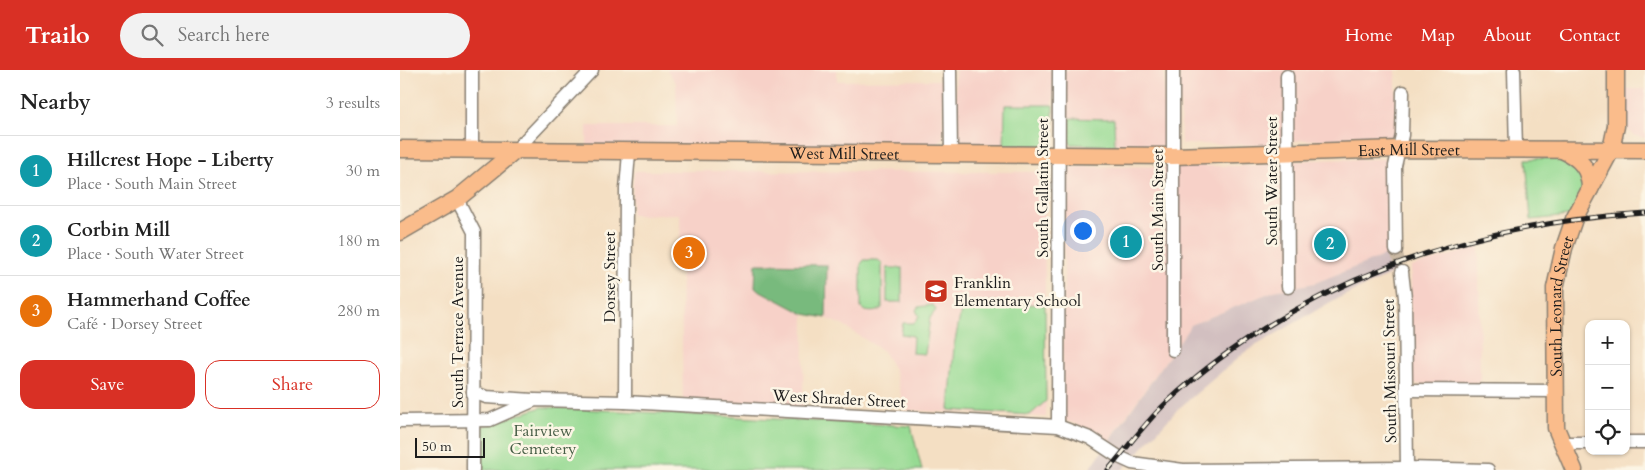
<!DOCTYPE html>
<html lang="en">
<head>
<meta charset="utf-8">
<style>
  :root { --surface:#fff; --page:#f2f2f2; --text:#222; --muted:#767676; --line:#e0e0e0; --accent:#d93025 }
  body { margin:0; font-family:Cardo,serif; background:var(--page); color:var(--text) }
  .controls { position:absolute; right:15px; bottom:15px; display:grid; overflow:hidden; border-radius:10px; box-shadow:0 1px 4px #0004 }
  .controls button { width:45px; height:45px; display:grid; place-items:center; padding:0; border:0; border-bottom:1px solid var(--line); background:var(--surface); color:var(--text); font:25px sans-serif }
  .scale { position:absolute; left:15px; bottom:12px; width:70px; box-sizing:border-box; padding-left:5px; border:2px solid #1c1c1c; border-top:0; font-size:14px; line-height:18px; white-space:nowrap; color:#1c1c1c; -webkit-text-stroke:4px #fcf5e5; paint-order:stroke }
  .you { position:absolute; left:682px; top:160px; width:18px; height:18px; margin:-12px; border:4px solid #fff; border-radius:50%; background:#1a73e8; box-shadow:0 0 0 8px #1a73e833 }
  .badge { display:grid; place-items:center; width:32px; height:32px; border-radius:50%; background:var(--accent); color:#fff; font-size:16px; font-weight:700 }
  .pin { position:absolute; translate:-50% -50%; border:2px solid #fff; box-shadow:0 1px 5px #0006 }
  .list { margin:0; padding:0; list-style:none }
  h2 { display:flex; justify-content:space-between; align-items:center; height:65px; margin:0; padding:0 20px; font-size:21px }
  h2 small { font-size:16px; font-weight:400; color:var(--muted) }
  .list li { display:grid; grid-template-columns:32px 1fr auto; gap:15px; align-items:center; box-sizing:border-box; height:70px; padding:0 20px; border-top:1px solid var(--line) }
  .list b { display:block; font-size:19px; white-space:nowrap }
  .list p { margin:0; font-size:16px; white-space:nowrap; color:var(--muted) }
  .list em { font-size:16px; font-style:normal; color:var(--muted) }
  .actions { display:flex; gap:10px; padding:15px 20px }
  .actions a { flex:1; padding:11px 0; border:1px solid var(--accent); border-radius:15px; text-align:center; font-size:18px; color:var(--accent) }
  .actions .main { background:var(--accent); color:#fff }
  .icon { flex:none; width:28px; height:28px; fill:none; stroke:currentColor; stroke-width:2; stroke-linecap:round; stroke-linejoin:round }
  .map { position:relative; flex:none; width:1245px; height:400px; overflow:hidden }
  header { display:flex; align-items:center; gap:30px; box-sizing:border-box; height:70px; padding:0 25px; background:var(--accent); color:#fff }
  header strong { font-size:24px }
  nav { display:flex; gap:28px; margin-inline-start:auto; font-size:18px }
  .search { width:350px; height:45px; background:var(--page); display:flex; align-items:center; gap:12px; box-sizing:border-box; padding:0 18px; border-radius:28px; color:var(--muted); font-size:19px }
  main { display:flex }
  aside { flex:1; background:var(--surface) }
  .map>svg:first-child { display:block }
</style>
</head>
<body>
<header>
<strong>Trailo</strong>
<div class="search"><svg class="icon" aria-label="search" viewBox="0 0 24 24"><circle cx="10" cy="10" r="6"/><path d="M15 15l6 6"/></svg>Search here</div>
<nav><a>Home</a><a>Map</a><a>About</a><a>Contact</a></nav>
</header>
<main>
<aside>
<h2>Nearby<small>3 results</small></h2>
<ul class="list">
<li><span class="badge" style="background:#0f9aa8">1</span><div><b>Hillcrest Hope - Liberty</b><p>Place · South Main Street</p></div><em>30 m</em></li>
<li><span class="badge" style="background:#0f9aa8">2</span><div><b>Corbin Mill</b><p>Place · South Water Street</p></div><em>180 m</em></li>
<li><span class="badge" style="background:#e8710a">3</span><div><b>Hammerhand Coffee</b><p>Café · Dorsey Street</p></div><em>280 m</em></li>
</ul>
<div class="actions"><a class="main">Save</a><a>Share</a></div>
</aside>
<div class="map">
<svg width="1245" height="400" viewBox="0 0 1245 400">
  <rect width="100%" height="100%" fill="#fcf5e5"/>
  <filter id="ink" filterUnits="userSpaceOnUse"><feTurbulence type="fractalNoise" baseFrequency=".02" numOctaves="2"/><feDisplacementMap in="SourceGraphic" scale="10" xChannelSelector="R" yChannelSelector="G"/><feConvolveMatrix kernelMatrix="1 2 1 2 8 2 1 2 1" color-interpolation-filters="sRGB"/></filter>
  <filter id="wash" filterUnits="userSpaceOnUse"><feTurbulence type="fractalNoise" baseFrequency=".0096" numOctaves="4" result="noise"/><feDisplacementMap in="SourceGraphic" scale="20" xChannelSelector="R" yChannelSelector="G"/><feGaussianBlur stdDeviation="1.12" result="paint"/><feColorMatrix in="noise" values="0 0 0 0 0 0 0 0 0 0 0 0 0 0 0 0 0 1.4 0 .05"/><feComposite in="paint" operator="in"/></filter>
  <g filter="url(#wash)">
    <rect width="100%" height="100%" fill="#f4dfc3"/>
    <!-- built -->
    <g fill="#f7d1c8">
      <polygon points="267,0 437,0 437,11 543,10 543,67 540,72 533,77 187,76 187,56 277,56 276,13"/>
      <polygon points="555,0 653,0 653,35 605,35 604,76 563,76 557,72"/>
      <polygon points="664,0 764,0 763,75 758,77 715,76 714,49 664,48"/>
      <polygon points="780,0 996,0 996,59 993,66 988,68 902,70 865,75 781,74"/>
      <polygon points="1222,19 1245,19 1245,68 1233,65 1228,60 1223,44"/>
      <polygon points="989,89 991,183 915,213 874,221 791,255 707,373 676,354 662,350 665,97 846,96 913,90"/>
      <polygon points="234,101 640,102 644,105 646,347 505,340 494,299 483,281 444,256 426,248 427,195 356,194 355,218 404,244 403,338 283,332 280,144 231,145"/>
      <polygon points="1079,177 1080,317 1010,314 1011,197"/>
    </g>
    <!-- industrial -->
    <polygon fill="#d2bfc0" points="991,183 997,202 934,230 845,282 778,339 722,400 689,400 791,255 874,221 915,213"/>
    <!-- green -->
    <g fill="#96da93" stroke="#597b58">
      <polygon points="605,35 653,35 653,64 651,71 640,76 604,76"/>
      <polygon points="664,48 714,49 715,76 671,74 664,66"/>
      <path d="M1126,89C1151,89 1186,81 1183,119C1183,127 1173,139 1169,146L1131,150Z"/>
      <path d="M464,190H478L482,193V238C478,243 465,243 461,238V194Z"/>
      <rect x="487" y="198" width="15" height="34"/>
      <polygon points="590,232 645,235 646,331 630,345 549,340 554,276 561,241 571,235"/>
      <polygon points="533,235 536,240 530,248 525,284 512,283 513,266 501,264 503,253 514,253 519,246 516,240 518,237"/>
      <polygon points="142,337 511,356 522,400 80,400 80,357"/>
    </g>
    <!-- forest -->
    <polygon fill="#78ba7d" stroke="#4a6b4c" points="356,194 427,195 426,248 404,244 355,218"/>
  </g>
  <g filter="url(#ink)">
    <g fill="none" stroke-linecap="round" stroke-linejoin="round">
      <!-- minor-tunnel -->
      <polyline stroke="#c9b8a2" stroke-width="12" stroke-dasharray="12 6" stroke-linecap="butt" points="996,180 1002,202"/>
      <!-- minor casing -->
      <g stroke="#887e70" stroke-width="15">
        <g id="minor">
          <polyline points="72,0 72,81"/>
          <polyline points="550,0 551,85"/>
          <polyline points="1114,0 1116,80"/>
          <polyline points="887,6 888,217"/>
          <polyline points="114,82 192,0"/>
          <polyline points="57,129 74,162 73,400"/>
          <polyline points="996,180 995,96 1002,65 1003,22"/>
          <polyline points="1002,202 1005,228 1007,400"/>
          <polyline points="773,280 773,0"/>
          <polyline points="1006,320 1155,321"/>
          <polyline points="73,322 86,327 133,330"/>
          <polyline points="225,332 226,119 229,83"/>
          <polyline points="0,351 90,350 135,330 225,332 658,356 690,368 719,387 732,393 783,400 1007,398 1088,400"/>
          <polyline points="658,356 659,0"/>
          <polyline points="1226,372 1245,372"/>
          <polyline points="1161,373 1189,373"/>
        </g>
      </g>
      <!-- major casing -->
      <g stroke="#887e70" stroke-width="19">
        <g id="major">
          <path id="s1" d="M0,79L773,86L1000,79L1245,80"/>
          <path d="M1162,80C1180,88 1190,99 1190,119"/>
          <polyline points="0,162 57,129 114,82"/>
          <path id="s2" d="M1174,400L1156,358L1155,218L1164,178L1174,149L1211,80L1216,56V0"/>
        </g>
      </g>
      <!-- minor -->
      <use href="#minor" stroke="#fff" stroke-width="12"/>
      <!-- major -->
      <use href="#major" stroke="#fabc8b" stroke-width="16"/>
      <!-- rail casing -->
      <g stroke="#1c1c1c" stroke-width="5">
        <path id="rail" d="M708,400C727,378 744,354 765,334C897,212 1067,154 1245,143"/>
      </g>
      <!-- rail -->
      <use href="#rail" stroke="#fcf5e5" stroke-width="3" stroke-dasharray="9" stroke-linecap="butt"/>
    </g>
  </g>
  <!-- icons -->
  <defs>
    <g id="school-square" transform="scale(1.25)"><rect x="-9" y="-9" width="18" height="18" rx="4" fill="#c8321e" stroke="#fcf5e5"/><path d="M0-5L7-2L0 1L-7-2ZM-4 1L0 2.5L4 1V4Q0 6-4 4Z" fill="#fff"/></g>
  </defs>
  <g fill-rule="evenodd">
    <use href="#school-square" x="536" y="221"/>
  </g>
  <g text-anchor="middle" stroke-width="5" stroke-linejoin="round" paint-order="stroke">
    <!-- street labels -->
    <g font-size="16" fill="#1c1c1c" stroke="#fcf5e5">
      <text dy="6" stroke="none"><textPath href="#s1" startOffset="1009">East Mill Street</textPath></text>
      <text dy="6" stroke="none"><textPath href="#s1" startOffset="444">West Mill Street</textPath></text>
      <text transform="translate(871 111) rotate(-90)" y="6">South Water Street</text>
      <text transform="translate(642 118) rotate(-90)" y="6">South Gallatin Street</text>
      <text transform="translate(757 140) rotate(-90)" y="6">South Main Street</text>
      <text transform="translate(209 207) rotate(-90)" y="6">Dorsey Street</text>
      <text dy="6" stroke="none"><textPath href="#s2" startOffset="168">South Leonard Street</textPath></text>
      <text transform="translate(57 262) rotate(-90)" y="6">South Terrace Avenue</text>
      <text transform="translate(989 301) rotate(-91)" y="6">South Missouri Street</text>
      <text transform="translate(439 328) rotate(3)" y="6">West Shrader Street</text>
    </g>
    <!-- poi labels -->
    <g font-size="16" fill="#1c1c1c" stroke="#fcf5e5" text-anchor="start">
      <text x="554" y="218">Franklin<tspan x="554" dy="18">Elementary School</tspan></text>
    </g>
    <!-- park labels -->
    <g font-size="16" fill="#475e46" stroke="#fcf5e5">
      <text x="143" y="366">Fairview<tspan x="143" dy="18">Cemetery</tspan></text>
    </g>
  </g>
</svg>
<div class="controls">
<button>+</button>
<button>−</button>
<button><svg class="icon" aria-label="locate" viewBox="0 0 24 24"><circle cx="12" cy="12" r="6"/><path d="M12 2v4M12 18v4M2 12h4M18 12h4"/></svg></button>
</div>
<div class="scale">50 m</div>
<div class="you"></div>
<div class="pin badge" style="left:726px;top:172px;background:#0f9aa8">1</div>
<div class="pin badge" style="left:930px;top:174px;background:#0f9aa8">2</div>
<div class="pin badge" style="left:289px;top:183px;background:#e8710a">3</div>
</div>
</main>
</body>
</html>
